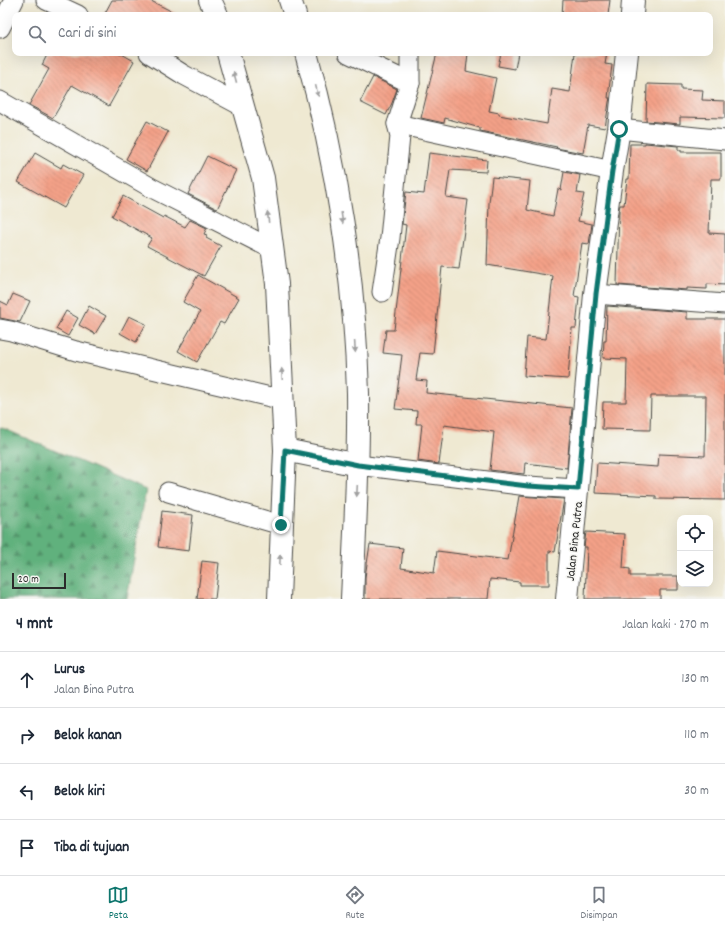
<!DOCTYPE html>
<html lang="id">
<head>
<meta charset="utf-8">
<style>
  :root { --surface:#fff; --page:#f6f6f7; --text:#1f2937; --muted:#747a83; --line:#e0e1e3; --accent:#0f766e }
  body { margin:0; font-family:Dekko,sans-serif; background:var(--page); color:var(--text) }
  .controls { position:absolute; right:12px; bottom:12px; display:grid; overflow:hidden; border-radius:8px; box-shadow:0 4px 16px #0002 }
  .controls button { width:36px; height:36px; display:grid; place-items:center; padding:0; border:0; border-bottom:1px solid var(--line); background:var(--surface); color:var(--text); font:20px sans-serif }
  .scale { position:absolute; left:12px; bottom:10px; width:54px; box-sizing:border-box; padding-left:4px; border:2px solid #2b2b2b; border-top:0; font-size:11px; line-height:14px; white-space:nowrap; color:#2b2b2b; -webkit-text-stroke:3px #f6f6f2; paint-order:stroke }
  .stop { position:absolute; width:12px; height:12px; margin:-9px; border:3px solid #0f766e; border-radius:50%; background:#fff }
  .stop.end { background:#0f766e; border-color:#fff; box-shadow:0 1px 4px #0008 }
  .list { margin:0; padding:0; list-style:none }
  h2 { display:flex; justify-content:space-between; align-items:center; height:52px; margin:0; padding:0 16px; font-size:17px }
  h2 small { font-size:13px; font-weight:400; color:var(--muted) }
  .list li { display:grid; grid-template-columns:26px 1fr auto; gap:12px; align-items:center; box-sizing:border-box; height:56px; padding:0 16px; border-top:1px solid var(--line) }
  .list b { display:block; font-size:15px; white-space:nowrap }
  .list p { margin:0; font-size:13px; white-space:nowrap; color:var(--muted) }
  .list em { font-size:13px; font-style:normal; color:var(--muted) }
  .icon { flex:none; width:22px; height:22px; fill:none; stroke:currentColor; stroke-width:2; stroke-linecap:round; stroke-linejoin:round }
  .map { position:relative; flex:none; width:725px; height:599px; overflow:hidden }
  .search { position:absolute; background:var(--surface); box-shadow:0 4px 16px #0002; left:12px; right:12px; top:12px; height:44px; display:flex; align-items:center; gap:10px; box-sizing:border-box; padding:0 14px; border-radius:8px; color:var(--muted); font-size:15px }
  .sheet { height:276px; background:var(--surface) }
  nav { display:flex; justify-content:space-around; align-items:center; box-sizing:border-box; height:56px; border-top:1px solid var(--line); background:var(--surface); font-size:11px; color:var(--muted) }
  nav a { display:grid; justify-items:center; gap:2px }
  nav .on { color:var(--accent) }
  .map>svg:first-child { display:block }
</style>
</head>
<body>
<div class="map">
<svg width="725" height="599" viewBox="0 0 725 599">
  <defs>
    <pattern id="forest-firs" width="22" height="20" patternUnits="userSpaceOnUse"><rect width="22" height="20" fill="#61b17d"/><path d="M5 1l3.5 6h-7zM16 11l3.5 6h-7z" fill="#509067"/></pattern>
    <pattern id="building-back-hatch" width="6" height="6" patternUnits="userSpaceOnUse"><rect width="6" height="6" fill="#f4a188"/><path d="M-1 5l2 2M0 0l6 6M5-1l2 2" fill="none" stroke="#c6836f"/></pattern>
  </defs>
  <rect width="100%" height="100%" fill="#f6f6f2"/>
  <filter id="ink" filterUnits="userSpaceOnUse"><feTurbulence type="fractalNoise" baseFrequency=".025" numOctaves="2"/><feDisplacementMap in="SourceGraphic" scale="8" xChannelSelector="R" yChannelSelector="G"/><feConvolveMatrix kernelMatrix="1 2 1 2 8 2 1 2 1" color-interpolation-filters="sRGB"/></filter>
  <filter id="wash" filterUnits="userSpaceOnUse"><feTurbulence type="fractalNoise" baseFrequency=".012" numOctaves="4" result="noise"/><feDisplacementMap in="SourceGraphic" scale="16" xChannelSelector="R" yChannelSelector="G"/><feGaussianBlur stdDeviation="0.9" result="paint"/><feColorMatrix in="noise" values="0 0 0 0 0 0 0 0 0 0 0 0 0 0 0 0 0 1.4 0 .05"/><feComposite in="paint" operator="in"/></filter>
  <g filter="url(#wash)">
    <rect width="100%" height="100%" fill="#efe9d2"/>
    <!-- forest -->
    <polygon fill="url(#forest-firs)" stroke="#466e54" points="0,427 146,490 127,599 0,599"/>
    <g id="blocks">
      <!-- building -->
      <g fill="url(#building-back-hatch)">
        <polygon points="112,0 149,0 179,15 104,15"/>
        <polygon points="563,0 610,0 608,15 562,15"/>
        <polygon points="48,53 120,53 134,61 109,106 72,85 53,118 29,105 49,69 42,65"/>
        <polygon points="437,53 468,53 466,71 496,78 489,111 499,113 499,115 547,124 552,89 570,92 575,53 607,53 605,64 612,65 608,98 610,98 609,102 605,128 588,125 583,153 556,148 557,147 480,131 480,128 445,118 444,123 421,118"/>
        <polygon points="501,53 518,53 515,69 498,66"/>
        <polygon points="373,77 397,89 392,103 386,115 360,102"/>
        <polygon points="647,84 681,85 681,89 703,90 702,100 725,101 725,118 680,117 680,124 646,121"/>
        <polygon points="147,121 168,132 147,171 126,159"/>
        <polygon points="645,143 678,146 678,150 681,150 681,152 721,152 721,179 711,179 709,233 725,234 725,285 707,284 707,289 687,288 687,290 617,285 619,209 620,205 624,205 627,179 629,179 630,144 645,144"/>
        <polygon points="35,153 61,168 63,164 83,175 64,208 18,182"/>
        <polygon points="429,153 487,160 486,172 450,170 446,197 468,200 459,269 442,267 433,354 420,353 416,380 427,381 426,393 572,408 567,468 525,463 524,474 490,470 494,432 444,425 439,464 418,461 422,424 416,424 417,411 395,409 402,355 383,353 386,330 394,330 406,225 402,224 406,192 424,194"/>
        <polygon points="207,156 236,170 217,209 188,194"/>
        <polygon points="564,172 580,175 577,193 584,194 578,221 592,224 589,244 582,243 574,296 579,297 576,328 572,328 568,379 524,376 527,337 546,339 553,276 487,265 489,203 492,177 530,181 527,210 553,216 558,189 561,190"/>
        <polygon points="123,196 163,218 164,216 185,227 190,220 207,228 204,234 207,235 206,238 221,246 204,276 147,246 152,238 112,216"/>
        <polygon points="198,275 239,298 224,324 220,322 197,362 178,351 200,312 183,302"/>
        <polygon points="13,294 30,301 20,322 0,318 0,301 8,305"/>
        <polygon points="89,306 106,316 95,334 79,325"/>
        <polygon points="607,306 687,312 687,319 725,319 725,500 656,499 656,496 595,493 597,463 658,467 659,454 705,456 706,396 651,396 650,430 602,429 603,402 626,402 627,359 603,358 604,341 606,341"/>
        <polygon points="66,311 78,318 68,336 56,329"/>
        <polygon points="129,316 146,324 136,342 120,333"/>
        <polygon points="519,496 564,499 555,552 549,551 549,585 520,585 520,582 490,579 488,599 365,599 365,577 370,544 403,548 401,568 434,573 437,551 508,560"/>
        <polygon points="162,511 193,515 189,551 158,547"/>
        <polygon points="586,532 625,534 623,568 630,569 630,576 678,576 678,590 660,590 660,599 585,599 587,547 584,547"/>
        <polygon points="202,561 219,563 215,599 197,599"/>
      </g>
    </g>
  </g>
  <g filter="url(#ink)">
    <use href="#blocks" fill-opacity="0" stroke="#484844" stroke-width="1"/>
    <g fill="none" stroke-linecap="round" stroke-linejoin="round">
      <!-- street casing -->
      <g stroke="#484844" stroke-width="21">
        <g id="street">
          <polyline points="46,0 78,15"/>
          <polyline points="0,28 14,0"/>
          <polyline points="149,53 184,75 242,106"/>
          <polyline points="348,53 410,83"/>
          <polyline points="0,101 152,188 272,249"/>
          <polyline points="397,124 612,171"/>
          <polyline points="619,129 725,140"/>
          <polyline points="382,292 390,238 400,136 397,124 410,83 410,53"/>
          <polyline points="595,294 725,304"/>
          <polyline points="0,329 11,331 76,351 283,400"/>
          <polyline points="358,465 528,486 578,489"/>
          <polyline points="168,492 281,525"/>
        </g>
      </g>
      <!-- secondary casing -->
      <g stroke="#484844" stroke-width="24">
        <g id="secondary">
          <polyline points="632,15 633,0"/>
          <polyline points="567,599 595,294 612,171 619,129 627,53"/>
        </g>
      </g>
      <!-- primary casing -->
      <g stroke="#484844" stroke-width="24">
        <g id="primary">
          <polyline points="210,0 217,15"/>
          <polyline points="290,0 295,15"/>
          <polyline points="228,53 263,178 277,284 285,450 279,599"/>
          <path d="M306,53C337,162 355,281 358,393C359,462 355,530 352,599"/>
          <polyline points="285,450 358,465"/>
        </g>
      </g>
      <!-- street -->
      <use href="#street" stroke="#fff" stroke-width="19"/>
      <!-- secondary -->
      <use href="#secondary" stroke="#fff" stroke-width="22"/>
      <!-- primary -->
      <use href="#primary" stroke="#fff" stroke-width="22"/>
    </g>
    <!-- one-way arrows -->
    <defs><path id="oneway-solid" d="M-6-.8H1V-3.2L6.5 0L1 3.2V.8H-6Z"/></defs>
    <g fill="#a0a0a0">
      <use href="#oneway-solid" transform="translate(235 77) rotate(-105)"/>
      <use href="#oneway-solid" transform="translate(317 91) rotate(76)"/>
      <use href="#oneway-solid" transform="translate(268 217) rotate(-97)"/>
      <use href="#oneway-solid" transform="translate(342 218) rotate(82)"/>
      <use href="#oneway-solid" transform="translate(355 347) rotate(86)"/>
      <use href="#oneway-solid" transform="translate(282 374) rotate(-93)"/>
      <use href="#oneway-solid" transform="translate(357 491) rotate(93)"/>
      <use href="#oneway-solid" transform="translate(280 560) rotate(-88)"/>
    </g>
  </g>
  <g fill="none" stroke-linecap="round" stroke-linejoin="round" filter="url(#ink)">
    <!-- route -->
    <polyline stroke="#0f766e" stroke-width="5" points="281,525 285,450 358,465 528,486 578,489 596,294 612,171 619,129"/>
  </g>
  <g text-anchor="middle" stroke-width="3" stroke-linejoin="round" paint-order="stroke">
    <!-- street labels -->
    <g font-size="13" fill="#2b2b2b" stroke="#f6f6f2">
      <text transform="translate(573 541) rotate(-84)" y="5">Jalan Bina Putra</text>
    </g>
  </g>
</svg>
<div class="controls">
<button><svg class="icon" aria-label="locate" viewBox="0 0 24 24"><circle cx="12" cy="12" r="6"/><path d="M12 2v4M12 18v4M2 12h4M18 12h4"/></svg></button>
<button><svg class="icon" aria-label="layers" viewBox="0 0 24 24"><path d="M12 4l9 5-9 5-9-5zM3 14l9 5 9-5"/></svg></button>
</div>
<div class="scale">20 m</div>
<div class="stop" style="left:619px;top:129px"></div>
<div class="stop end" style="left:281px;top:525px"></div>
<div class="search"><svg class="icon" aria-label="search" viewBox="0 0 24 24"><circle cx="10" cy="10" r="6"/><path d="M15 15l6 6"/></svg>Cari di sini</div>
</div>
<section class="sheet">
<h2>4 mnt<small>Jalan kaki · 270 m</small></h2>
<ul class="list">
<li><svg class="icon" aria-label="ahead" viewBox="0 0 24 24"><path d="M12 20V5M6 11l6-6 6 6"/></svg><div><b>Lurus</b><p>Jalan Bina Putra</p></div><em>130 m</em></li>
<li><svg class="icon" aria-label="right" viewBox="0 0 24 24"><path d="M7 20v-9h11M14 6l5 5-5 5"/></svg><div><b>Belok kanan</b></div><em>110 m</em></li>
<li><svg class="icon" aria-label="left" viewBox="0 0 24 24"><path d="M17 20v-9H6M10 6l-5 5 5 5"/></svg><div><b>Belok kiri</b></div><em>30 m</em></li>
<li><svg class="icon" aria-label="arrive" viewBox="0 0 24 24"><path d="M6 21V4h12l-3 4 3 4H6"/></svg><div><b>Tiba di tujuan</b></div></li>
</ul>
</section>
<nav>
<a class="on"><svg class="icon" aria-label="map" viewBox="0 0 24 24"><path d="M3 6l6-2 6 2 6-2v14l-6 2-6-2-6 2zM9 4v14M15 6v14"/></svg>Peta</a>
<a><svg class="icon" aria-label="directions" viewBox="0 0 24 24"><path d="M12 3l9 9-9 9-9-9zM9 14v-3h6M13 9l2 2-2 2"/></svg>Rute</a>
<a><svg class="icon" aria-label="saved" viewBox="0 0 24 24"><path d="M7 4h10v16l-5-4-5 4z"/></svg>Disimpan</a>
</nav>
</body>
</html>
